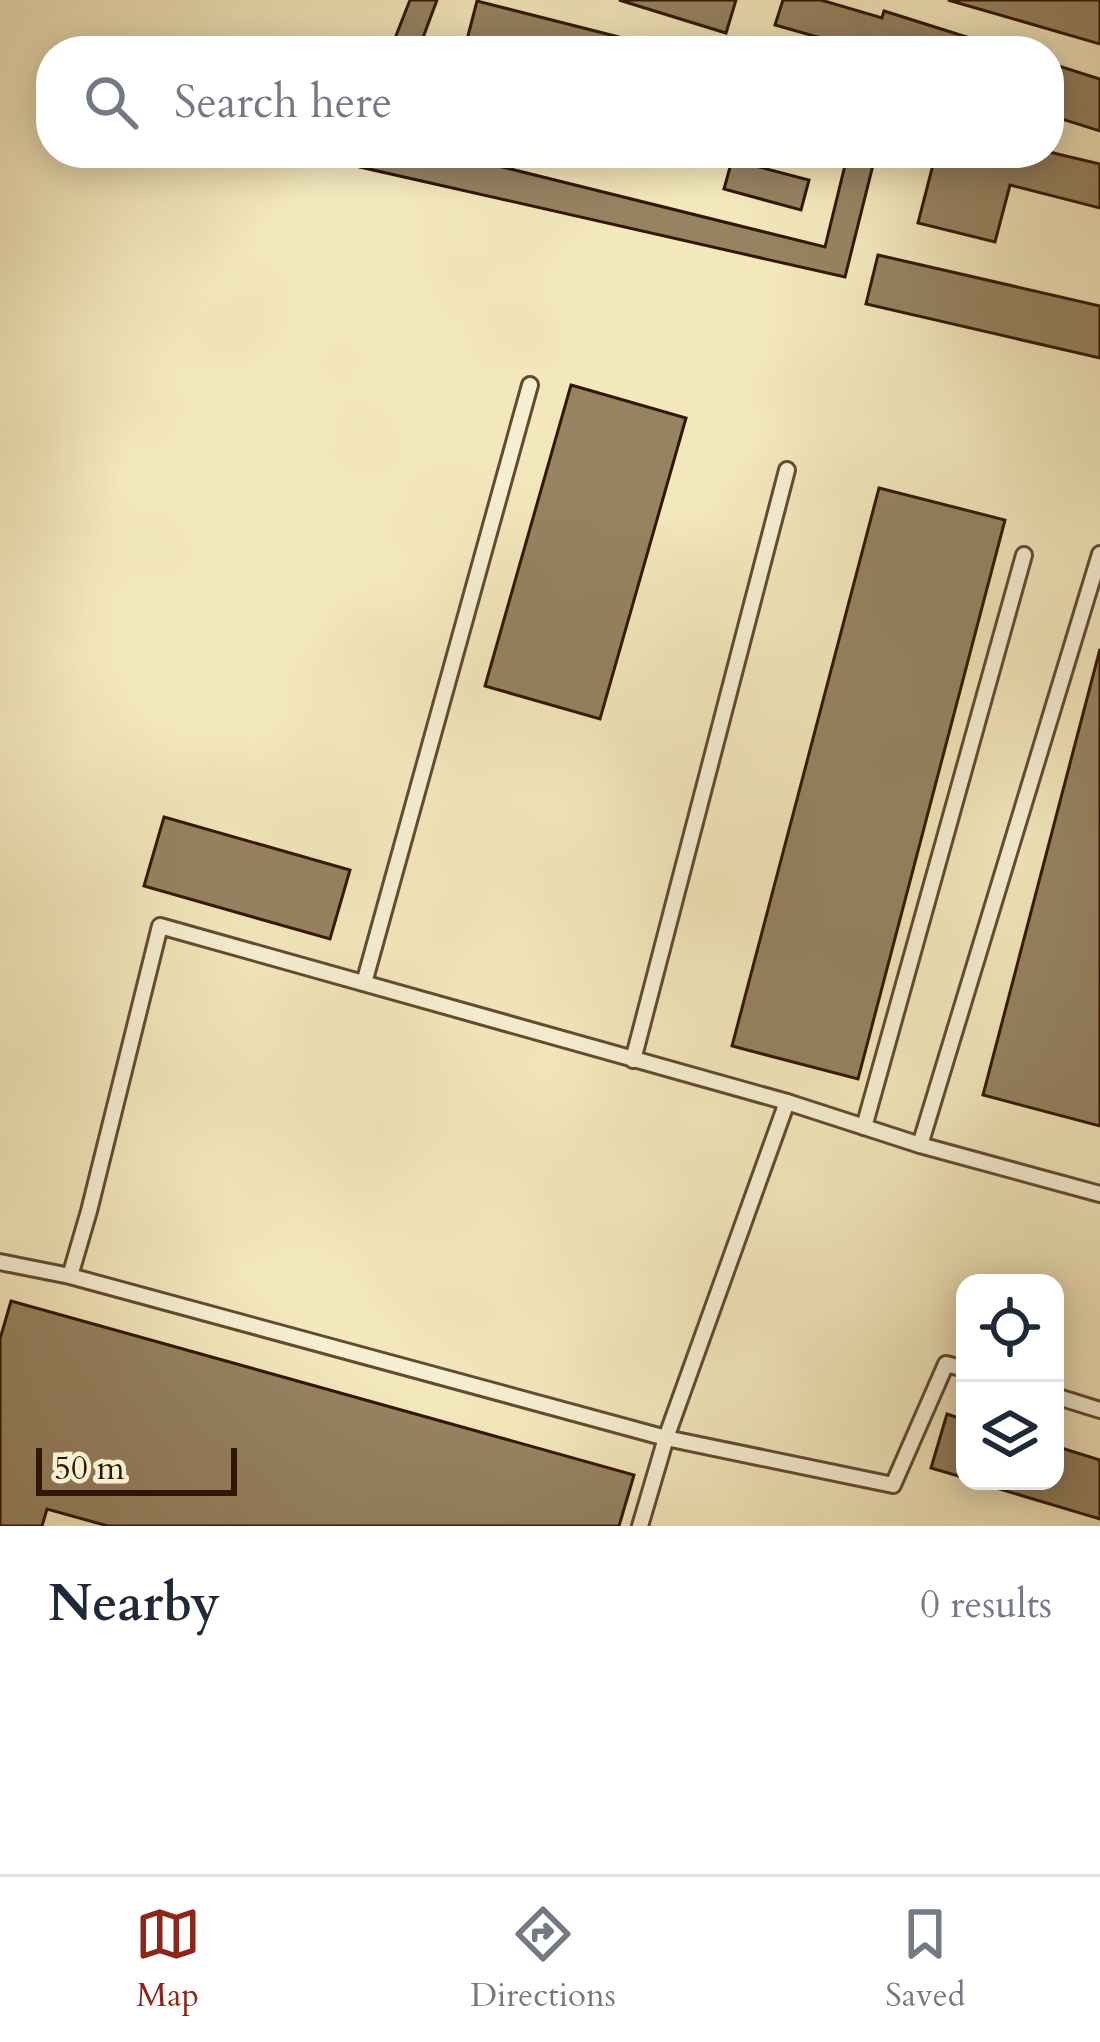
<!DOCTYPE html>
<html lang="en">
<head>
<meta charset="utf-8">
<style>
  :root { --surface:#fff; --page:#f6f6f7; --text:#1f2937; --muted:#747a83; --line:#e0e1e3; --accent:#8f2418 }
  body { margin:0; font-family:Cardo,serif; background:var(--page); color:var(--text) }
  .controls { position:absolute; right:36px; bottom:36px; display:grid; overflow:hidden; border-radius:24px; box-shadow:0 6px 30px #0003 }
  .controls button { width:108px; height:108px; display:grid; place-items:center; padding:0; border:0; border-bottom:3px solid var(--line); background:var(--surface); color:var(--text); font:60px sans-serif }
  .scale { position:absolute; left:36px; bottom:30px; width:201px; box-sizing:border-box; padding-left:12px; border:6px solid #321700; border-top:0; font-size:33px; line-height:42px; white-space:nowrap; color:#321700; -webkit-text-stroke:9px #f7efd3; paint-order:stroke }
  .list { margin:0; padding:0; list-style:none }
  h2 { display:flex; justify-content:space-between; align-items:center; height:156px; margin:0; padding:0 48px; font-size:51px }
  h2 small { font-size:39px; font-weight:400; color:var(--muted) }
  .icon { flex:none; width:66px; height:66px; fill:none; stroke:currentColor; stroke-width:2; stroke-linecap:round; stroke-linejoin:round }
  .map { position:relative; flex:none; width:1100px; height:1526px; overflow:hidden }
  .search { position:absolute; background:var(--surface); box-shadow:0 6px 30px #0003; left:36px; right:36px; top:36px; height:132px; display:flex; align-items:center; gap:30px; box-sizing:border-box; padding:0 42px; border-radius:48px; color:var(--muted); font-size:45px }
  .sheet { height:348px; background:var(--surface) }
  nav { display:flex; justify-content:space-around; align-items:center; box-sizing:border-box; height:168px; border-top:3px solid var(--line); background:var(--surface); font-size:33px; color:var(--muted) }
  nav a { display:grid; justify-items:center; gap:6px }
  nav .on { color:var(--accent) }
  .map>svg:first-child { display:block }
</style>
</head>
<body>
<div class="map">
<svg width="1100" height="1526" viewBox="0 0 1100 1526">
  <rect width="100%" height="100%" fill="#f3e7bc"/>
  <filter id="stains"><feTurbulence type="fractalNoise" baseFrequency=".00167" numOctaves="4"/><feColorMatrix values="0 0 0 0 .2 0 0 0 0 .09 0 0 0 0 .02 0 0 0 .5 -.17"/></filter>
  <radialGradient id="worn" r=".72"><stop offset=".6" stop-color="#630" stop-opacity="0"/><stop offset="1" stop-color="#630" stop-opacity=".3"/></radialGradient>
  <!-- building -->
  <g fill="#968362" stroke="#321700" stroke-width="3">
    <polygon points="410,0 437,0 418,51 390,51"/>
    <polygon points="619,0 736,0 726,33"/>
    <polygon points="783,0 821,0 882,18 884,11 1011,51 867,51 775,25"/>
    <polygon points="948,0 1100,0 1100,44"/>
    <polygon points="477,1 674,51 464,51"/>
    <polygon points="1049,63 1100,79 1100,131 1049,115"/>
    <polygon points="1049,152 1100,164 1100,208 1010,185 995,242 918,223 936,153"/>
    <polygon points="363,153 446,153 825,247 848,153 876,153 845,277 360,167"/>
    <polygon points="732,160 809,180 801,210 724,189"/>
    <polygon points="878,255 1100,306 1100,358 866,304"/>
    <polygon points="571,385 686,418 600,719 485,686"/>
    <polygon points="879,488 1005,520 858,1079 732,1046"/>
    <polygon points="1100,649 1100,1126 983,1095"/>
    <polygon points="164,817 350,870 330,939 144,886"/>
    <polygon points="11,1301 634,1475 619,1526 108,1526 47,1509 42,1526 0,1526 0,1339"/>
    <polygon points="947,1414 965,1420 965,1478 931,1468"/>
    <polygon points="1055,1446 1100,1460 1100,1519 973,1481 1055,1481"/>
  </g>
  <g fill="none" stroke-linecap="round" stroke-linejoin="round">
    <!-- lane casing -->
    <g stroke="#624b2f" stroke-width="20">
      <g id="lane">
        <polyline points="364,983 530,385"/>
        <polyline points="633,1060 787,470"/>
        <polyline points="787,1102 920,1145 1100,1194"/>
        <polyline points="864,1127 1024,555"/>
        <polyline points="920,1145 1100,554"/>
        <polyline points="0,1262 70,1276 666,1438 640,1526"/>
        <polyline points="70,1276 89,1211 160,926 787,1102 666,1438 893,1485 946,1364 965,1369"/>
        <polyline points="1055,1396 1100,1410"/>
      </g>
    </g>
    <!-- lane -->
    <use href="#lane" stroke="#f7efd3" stroke-width="14"/>
  </g>
  <rect width="100%" height="100%" filter="url(#stains)"/>
  <rect width="100%" height="100%" fill="url(#worn)"/>
</svg>
<div class="controls">
<button><svg class="icon" aria-label="locate" viewBox="0 0 24 24"><circle cx="12" cy="12" r="6"/><path d="M12 2v4M12 18v4M2 12h4M18 12h4"/></svg></button>
<button><svg class="icon" aria-label="layers" viewBox="0 0 24 24"><path d="M12 4l9 5-9 5-9-5zM3 14l9 5 9-5"/></svg></button>
</div>
<div class="scale">50 m</div>
<div class="search"><svg class="icon" aria-label="search" viewBox="0 0 24 24"><circle cx="10" cy="10" r="6"/><path d="M15 15l6 6"/></svg>Search here</div>
</div>
<section class="sheet">
<h2>Nearby<small>0 results</small></h2>
<ul class="list">
</ul>
</section>
<nav>
<a class="on"><svg class="icon" aria-label="map" viewBox="0 0 24 24"><path d="M3 6l6-2 6 2 6-2v14l-6 2-6-2-6 2zM9 4v14M15 6v14"/></svg>Map</a>
<a><svg class="icon" aria-label="directions" viewBox="0 0 24 24"><path d="M12 3l9 9-9 9-9-9zM9 14v-3h6M13 9l2 2-2 2"/></svg>Directions</a>
<a><svg class="icon" aria-label="saved" viewBox="0 0 24 24"><path d="M7 4h10v16l-5-4-5 4z"/></svg>Saved</a>
</nav>
</body>
</html>
